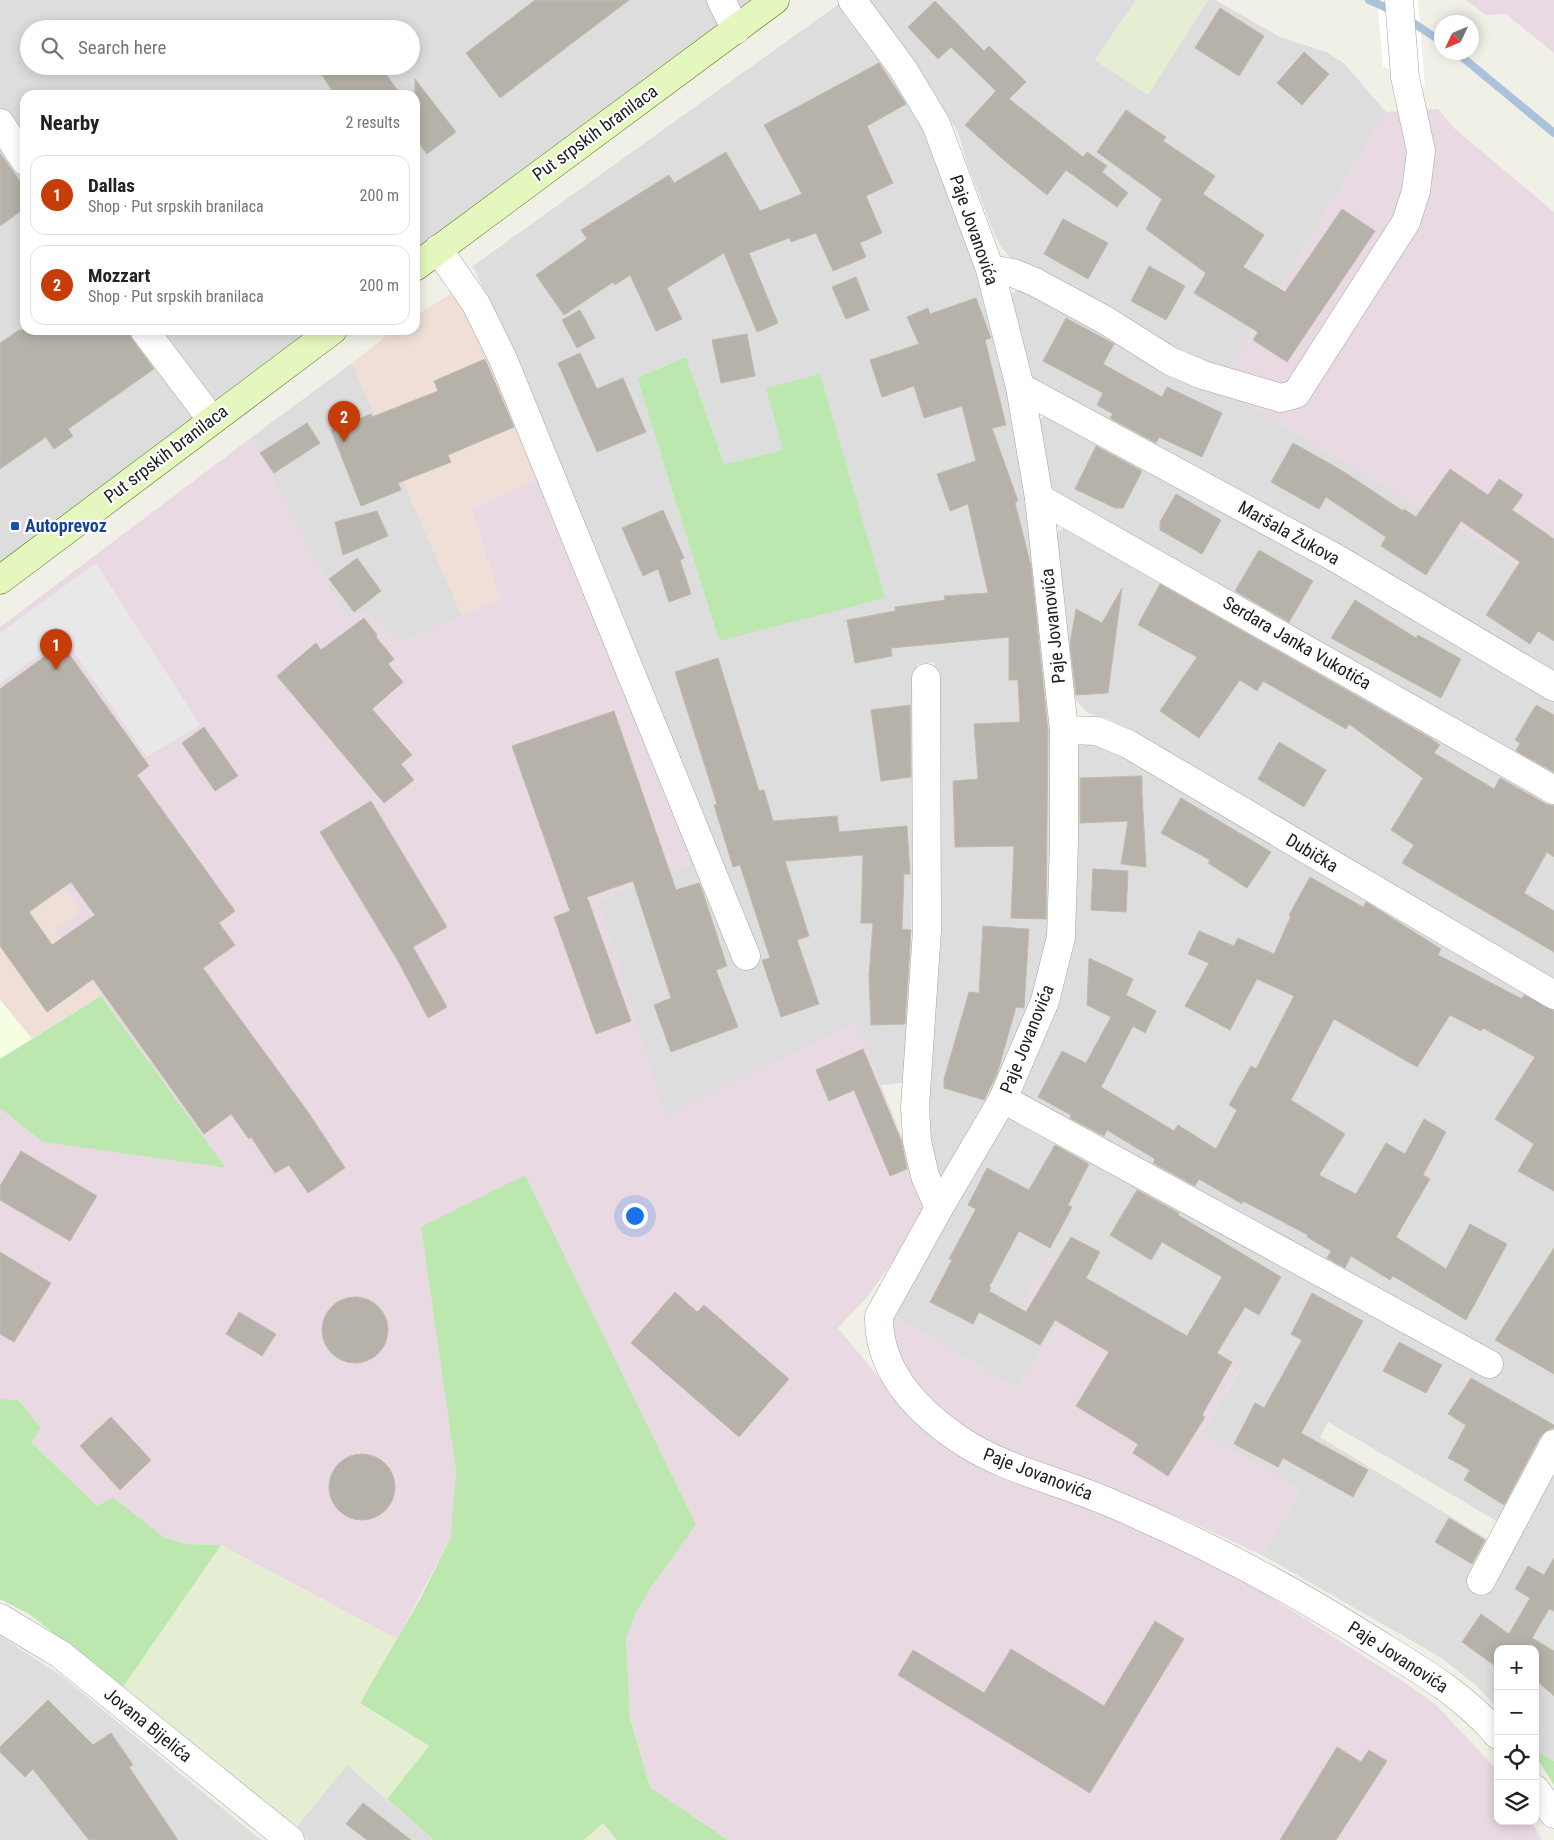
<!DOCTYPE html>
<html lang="en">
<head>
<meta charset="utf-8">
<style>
  :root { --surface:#fff; --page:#f6f6f6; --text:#202124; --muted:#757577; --line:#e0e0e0; --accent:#c73d09 }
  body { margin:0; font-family:"Roboto Condensed",sans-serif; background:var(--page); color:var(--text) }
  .controls { position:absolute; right:15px; bottom:15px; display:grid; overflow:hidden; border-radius:10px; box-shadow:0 2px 12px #0003 }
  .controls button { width:45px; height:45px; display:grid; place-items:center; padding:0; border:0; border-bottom:1px solid var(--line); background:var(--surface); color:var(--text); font:25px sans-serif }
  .compass { position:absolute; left:1434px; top:15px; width:45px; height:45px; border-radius:50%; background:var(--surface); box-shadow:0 2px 12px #0003; rotate:226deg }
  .you { position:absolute; left:634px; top:1215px; width:18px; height:18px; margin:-12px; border:4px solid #fff; border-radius:50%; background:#1a73e8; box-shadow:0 0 0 8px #1a73e833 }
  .badge { display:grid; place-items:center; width:32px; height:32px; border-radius:50%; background:var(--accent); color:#fff; font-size:16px; font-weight:700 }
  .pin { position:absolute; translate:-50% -41px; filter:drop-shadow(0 1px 2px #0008) }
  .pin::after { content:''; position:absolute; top:26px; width:18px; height:15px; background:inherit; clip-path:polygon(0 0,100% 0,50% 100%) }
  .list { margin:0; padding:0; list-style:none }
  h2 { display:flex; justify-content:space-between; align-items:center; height:65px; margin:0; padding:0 20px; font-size:21px }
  h2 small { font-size:16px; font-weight:400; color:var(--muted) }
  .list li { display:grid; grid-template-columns:32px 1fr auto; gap:15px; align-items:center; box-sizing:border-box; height:80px; margin:0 10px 10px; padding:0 10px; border:1px solid var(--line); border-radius:15px }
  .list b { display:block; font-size:19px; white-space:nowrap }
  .list p { margin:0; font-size:16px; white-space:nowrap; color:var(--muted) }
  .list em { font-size:16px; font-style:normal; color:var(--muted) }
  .icon { flex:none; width:28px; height:28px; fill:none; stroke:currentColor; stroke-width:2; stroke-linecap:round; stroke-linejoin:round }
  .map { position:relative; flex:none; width:1554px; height:1840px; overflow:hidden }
  .search { position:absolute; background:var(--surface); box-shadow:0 2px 12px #0003; left:20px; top:20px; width:400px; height:55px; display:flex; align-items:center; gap:12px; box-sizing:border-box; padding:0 18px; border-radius:28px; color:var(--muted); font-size:19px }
  .panel { position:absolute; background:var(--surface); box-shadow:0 2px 12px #0003; left:20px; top:90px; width:400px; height:245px; border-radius:15px }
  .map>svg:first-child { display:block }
</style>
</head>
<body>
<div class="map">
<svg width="1554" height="1840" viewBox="0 0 1554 1840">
  <rect width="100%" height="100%" fill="#f0f0e7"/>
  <!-- residential -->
  <g fill="#dedddd" fill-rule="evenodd">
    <path d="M0,0H775L415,266V95H25V330H330L0,580ZM29,29H411V66H29Z"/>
    <polygon points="866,0 1136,0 1095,60 1148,95 1208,0 1215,0 1280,37 1326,52 1344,63 1386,112 1230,370 1194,358 1012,259 1002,248 993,231 967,163 958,132"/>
    <path d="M843,1L926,121L977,272L1010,389L1032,498L1058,792L1047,938L1037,992L983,1110L945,1180L937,1179L931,1161L929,1031L939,855L935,662L917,664L908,1082L881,1085L856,1023L665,1116L598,901L694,862L740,968L551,443L473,266ZM686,357L724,464L783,450L719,641L637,378Z"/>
    <polygon points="1019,290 1040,298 1239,399 1554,586 1554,673 1029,379 1006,295"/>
    <polygon points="352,363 462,616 397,644 365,611 346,620 252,437"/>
    <polygon points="1046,415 1344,575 1554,702 1554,781 1052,490 1039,420"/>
    <polygon points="1061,529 1083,532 1554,800 1554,981 1182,761 1111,720 1088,713 1076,700 1072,687 1053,535"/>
    <polygon points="1091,739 1104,741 1554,1009 1554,1422 1500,1523 1328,1422 1320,1437 1494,1543 1470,1587 1484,1595 1554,1463 1554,1761 1535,1750 1535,1649 1498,1649 1498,1710 1477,1686 1440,1657 1262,1555 1301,1490 1202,1433 1242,1366 1058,1325 1017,1388 899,1319 894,1311 1005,1117 1490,1377 1502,1359 1024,1100 1018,1085 1055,1004 1076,934 1073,753 1078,745"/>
    <polygon points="0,1636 63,1677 261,1840 0,1840"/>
    <polygon points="347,1765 434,1840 307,1840 294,1830"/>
  </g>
  <!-- commercial -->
  <g fill="#f0dfd7">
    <polygon points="454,292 476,324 539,478 471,509 500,599 462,616 352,363 394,330 415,330 415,316"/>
    <polygon points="0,799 82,911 54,931 101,996 32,1039 0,1000"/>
  </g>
  <!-- industrial -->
  <g fill="#e9d9e2">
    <polygon points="1466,0 1554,0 1554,53 1506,14 1486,15"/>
    <polygon points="1438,109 1455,129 1554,212 1554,586 1239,399 1217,391 1386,112"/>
    <polygon points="252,437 346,620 365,611 397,644 500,599 471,509 539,478 694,862 598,901 665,1115 856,1022 930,1208 869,1295 838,1328 880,1379 926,1426 1249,1583 1404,1682 1436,1705 1498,1771 1498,1821 1531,1821 1542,1840 728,1840 650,1787 630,1718 626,1638 637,1611 651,1587 696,1525 421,1227 456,1471 450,1539 397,1639 221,1545 187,1544 165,1538 113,1497 97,1506 31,1442 18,1400 0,1399 0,1108 44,1142 226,1168 54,931 81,911 0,799 0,627"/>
    <polygon points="1048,1257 1242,1365 1202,1433 1301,1490 1262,1555 1184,1519 997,1448 938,1411 905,1371 892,1330 894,1311 899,1319 1017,1388 1058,1325 1022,1303"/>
  </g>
  <!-- education -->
  <polygon fill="#f6fee2" points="0,1000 32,1039 0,1059"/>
  <!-- farmland -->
  <g fill="#e5eed3">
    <polygon points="1136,0 1208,0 1148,95 1095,60"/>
    <polygon points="221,1545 397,1639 360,1703 429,1747 387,1799 347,1765 294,1830 123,1687"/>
    <polygon points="603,1822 617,1840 584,1840"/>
  </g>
  <!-- grass -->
  <g fill="#bce8b0">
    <polygon points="686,357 724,464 783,450 766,388 820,374 885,598 719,641 637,378"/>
    <polygon points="101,996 226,1168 43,1142 0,1108 0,1059"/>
    <polygon points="525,1175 696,1525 651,1587 637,1611 626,1638 630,1718 650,1787 728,1840 617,1840 603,1823 584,1840 434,1840 387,1799 429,1746 360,1703 420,1599 450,1539 456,1471 421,1227"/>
    <polygon points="0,1399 18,1400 41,1428 31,1442 97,1506 113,1497 165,1538 187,1544 221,1545 123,1687 29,1614 0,1599"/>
    <polygon points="1535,1750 1554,1761 1554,1785 1535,1755"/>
  </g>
  <!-- parking -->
  <polygon fill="#e8e8e8" points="96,563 200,725 147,757 64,638 0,683 0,633"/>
  <!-- pier -->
  <polygon fill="#fff" points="1377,0 1418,0 1425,87 1383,66"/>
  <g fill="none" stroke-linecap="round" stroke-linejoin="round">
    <!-- stream -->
    <g stroke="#aac2dc" stroke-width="8">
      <polyline points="1369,0 1394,11"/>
      <polyline points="1406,18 1442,42"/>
      <polyline points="1456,52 1554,133"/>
    </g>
  </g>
  <!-- building -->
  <g fill="#b6b2a9" stroke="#c1bbaa" fill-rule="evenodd">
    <polygon points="535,0 629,0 500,98 466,53"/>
    <polygon points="935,1 984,51 989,46 1026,82 1009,99 1083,157 1087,152 1107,166 1102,172 1128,193 1117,207 1066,170 1047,195 1006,162 965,125 996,91 951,47 938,59 908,27"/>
    <polygon points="1220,8 1264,36 1239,76 1195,48"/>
    <polygon points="1304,52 1329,74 1302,105 1277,83"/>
    <polygon points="879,63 906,104 867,126 893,183 866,196 882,233 860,243 866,257 833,271 816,233 791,242 789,238 749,253 778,323 757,332 724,253 667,288 682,319 656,331 630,275 615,285 613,282 564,315 536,275 587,239 581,230 669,175 674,183 726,152 760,211 802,194 764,125"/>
    <polygon points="316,66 380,66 401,95 335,95"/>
    <polygon points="415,79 456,132 427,154 415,138"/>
    <polygon points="1126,110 1166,137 1163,141 1215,176 1203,194 1264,235 1243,267 1285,292 1342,209 1375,231 1287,362 1253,340 1258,332 1194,293 1206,273 1146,229 1162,199 1097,152"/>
    <polygon points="0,153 25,188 25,208 0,226"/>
    <polygon points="1063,219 1108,243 1088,279 1044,254"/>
    <polygon points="1149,266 1185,286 1166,320 1131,301"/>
    <polygon points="856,277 869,310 846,319 832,287"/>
    <polygon points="976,298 991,338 985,340 1006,425 992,428 1018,501 1015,503 1031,566 1048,731 1046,919 1011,918 1014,846 955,847 953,781 978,779 974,724 1020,722 1018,680 1009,680 1009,637 891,648 892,656 855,663 847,620 895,611 895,607 945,600 944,596 988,593 968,504 950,511 937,474 976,461 962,406 924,418 914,386 882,397 870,360 919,344 907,317 928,308 930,314"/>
    <polygon points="580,310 595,338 577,348 562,320"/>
    <polygon points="1066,318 1114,344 1103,364 1162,397 1167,387 1222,413 1202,457 1159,437 1156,443 1110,418 1113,414 1097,405 1103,393 1043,361"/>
    <polygon points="19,330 128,330 132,339 154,369 68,429 73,436 54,449 46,437 0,469 0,343"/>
    <polygon points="747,334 755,376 721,383 712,340"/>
    <polygon points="580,353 597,389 623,378 646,432 597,452 558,363"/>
    <polygon points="485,359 514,427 448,455 451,462 398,483 401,490 361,506 331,430 371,414 372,417 438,391 434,381"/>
    <polygon points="307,423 320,443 274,473 260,453"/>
    <polygon points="1293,443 1341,470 1403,511 1404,509 1416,517 1450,469 1488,495 1499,479 1523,495 1512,510 1554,539 1554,641 1538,631 1530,644 1486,615 1520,562 1461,521 1426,575 1381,546 1386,537 1326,497 1319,509 1271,482"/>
    <polygon points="1096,446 1142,471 1123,508 1115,508 1075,489"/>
    <polygon points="1176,494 1221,520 1202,554 1160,530 1160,522"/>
    <polygon points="663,510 684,558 680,560 691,594 669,602 658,569 643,576 622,528"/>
    <polygon points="377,511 388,536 343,555 335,522"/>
    <polygon points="1259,550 1313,581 1289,622 1235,591"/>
    <polygon points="357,558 381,591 354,612 329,579"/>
    <polygon points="1160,584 1432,739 1440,745 1434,753 1494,789 1500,778 1546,804 1554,806 1554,857 1547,852 1524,893 1554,911 1554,952 1402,863 1414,845 1391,830 1423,778 1349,724 1346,729 1263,681 1257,691 1240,680 1199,738 1160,711 1197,657 1138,625"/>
    <polygon points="1122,588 1108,693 1076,695 1070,644 1076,609 1102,623"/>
    <polygon points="1355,600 1416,638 1418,635 1461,659 1441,698 1331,638"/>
    <polygon points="364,618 377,635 376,637 394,659 388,664 403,682 372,709 412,755 401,764 414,780 384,803 277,676 316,643 321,650"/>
    <path d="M62,644L149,766L137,775L235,911L219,923L235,945L203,968L308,1112L345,1168L308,1193L289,1165L275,1173L251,1137L249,1139L231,1114L204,1134L93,979L47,1012L0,946V689ZM71,882L95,915L52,945L29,912Z"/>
    <polygon points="718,658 759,791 764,790 773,821 837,816 839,832 907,826 910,874 904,874 902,929 911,930 905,1024 871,1025 869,976 873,923 861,923 863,855 785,861 809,936 797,940 819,1004 781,1017 762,960 770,958 740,865 733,867 714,805 717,804 675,672"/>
    <polygon points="910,705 911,777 881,781 871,710"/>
    <polygon points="1536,705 1554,715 1554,772 1516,751 1520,743 1515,740"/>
    <polygon points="614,711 676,890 699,883 702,890 727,966 716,970 738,1027 671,1052 654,1005 671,998 633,881 587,897 631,1021 596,1034 554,917 570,911 512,746"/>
    <polygon points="204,727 238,776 215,791 182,743"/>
    <polygon points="1279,742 1326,770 1304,807 1258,779"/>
    <polygon points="1142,776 1142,793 1146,867 1121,864 1128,821 1080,823 1080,778"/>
    <polygon points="1181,798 1271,852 1247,888 1208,863 1210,860 1161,833"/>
    <polygon points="371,801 447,927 413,947 447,1007 428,1018 398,961 320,832"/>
    <polygon points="1093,869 1128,871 1126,912 1091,910"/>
    <polygon points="1310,877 1363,907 1366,902 1384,913 1441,949 1438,955 1522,999 1524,995 1554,1011 1554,1191 1518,1171 1534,1144 1495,1119 1535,1057 1483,1028 1481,1031 1450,1015 1417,1067 1334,1019 1291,1100 1345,1134 1319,1175 1356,1194 1386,1143 1405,1154 1424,1119 1446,1132 1423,1175 1430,1179 1396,1237 1446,1269 1470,1224 1507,1244 1466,1320 1393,1276 1390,1280 1351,1256 1345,1268 1327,1258 1331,1251 1307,1237 1308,1235 1243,1201 1242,1204 1199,1179 1195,1186 1153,1163 1155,1159 1107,1130 1104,1136 1070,1118 1071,1115 1038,1097 1062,1051 1086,1063 1111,1017 1087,1005 1089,958 1133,979 1126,995 1156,1011 1145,1033 1133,1026 1101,1087 1174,1131 1178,1125 1216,1149 1237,1110 1229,1105 1251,1066 1256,1069 1294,996 1257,979 1230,1030 1185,1006 1209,963 1188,954 1199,931 1234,946 1238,938 1274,954 1291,916 1289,915"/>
    <polygon points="983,926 1029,929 1024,1008 1016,1007 997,1074 984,1100 944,1088 944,1079 969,992 979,993"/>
    <polygon points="863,1049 901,1140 907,1169 890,1176 854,1090 829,1101 816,1070"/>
    <polygon points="1055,1145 1089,1164 1068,1205 1072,1207 1050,1248 1019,1231 989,1287 991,1288 989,1291 1026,1312 1071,1237 1100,1252 1086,1278 1187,1336 1222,1277 1162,1242 1151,1260 1110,1235 1137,1190 1179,1213 1178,1215 1281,1277 1259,1315 1245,1307 1217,1353 1232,1362 1202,1415 1205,1417 1168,1476 1133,1453 1138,1444 1076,1406 1109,1352 1055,1320 1040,1345 979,1312 973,1324 930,1302 952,1260 949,1259 976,1209 968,1205 987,1168 1029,1190"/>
    <polygon points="21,1151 97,1196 70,1241 0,1200 0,1186"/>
    <polygon points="1554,1248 1554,1374 1495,1340"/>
    <polygon points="0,1252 51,1283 14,1342 0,1334"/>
    <polygon points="675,1292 697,1312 704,1305 789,1379 739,1437 631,1343"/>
    <polygon points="1312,1293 1363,1321 1301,1433 1368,1470 1353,1497 1283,1458 1278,1467 1234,1444 1255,1403 1264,1408 1302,1340 1291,1334"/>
    <circle cx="355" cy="1330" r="33"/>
    <polygon points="239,1312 276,1334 262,1356 226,1334"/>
    <polygon points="1399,1342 1442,1365 1426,1393 1383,1371"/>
    <polygon points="1471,1378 1554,1425 1554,1428 1546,1431 1540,1437 1504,1505 1464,1480 1470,1470 1448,1458 1466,1425 1448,1414"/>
    <polygon points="111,1417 151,1460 120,1490 80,1446"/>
    <circle cx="362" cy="1487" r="33"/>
    <polygon points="1449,1518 1485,1540 1472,1564 1435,1542"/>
    <polygon points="1554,1558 1554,1611 1549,1609 1532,1638 1554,1651 1554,1696 1537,1681 1535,1685 1535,1649 1498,1649 1498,1668 1462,1642 1481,1614 1509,1634 1530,1598 1515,1589 1528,1566 1544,1575"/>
    <polygon points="1155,1621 1184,1639 1090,1793 898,1675 913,1650 984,1693 1011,1649 1104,1706"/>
    <polygon points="48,1700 93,1745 111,1733 133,1765 129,1767 178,1840 89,1840 33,1769 25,1777 0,1752 0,1747"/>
    <polygon points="1337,1747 1361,1762 1369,1750 1387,1761 1336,1840 1280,1840"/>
    <polygon points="363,1803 411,1840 367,1840 346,1824"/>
  </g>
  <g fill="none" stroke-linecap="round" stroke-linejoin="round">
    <!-- minor casing -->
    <g stroke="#a4a4a4" stroke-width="29">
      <g id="minor">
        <polyline points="721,0 736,30"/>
        <path d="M852,0L903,69L936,124L990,269L1020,387L1039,498L1064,730V842L1061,937L1045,1001L1003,1099L939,1208L879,1316C878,1370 917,1411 960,1440C1005,1470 1057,1480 1106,1501C1201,1541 1292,1589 1378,1644C1422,1671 1463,1695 1498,1735"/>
        <polyline points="0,123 25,161"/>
        <polyline points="438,249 476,304 503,359 746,956"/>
        <polyline points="990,269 1013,273 1035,282 1105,320 1170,361 1203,375 1281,398 1296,394 1406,222 1416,191 1421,151 1405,77 1399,0"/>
        <polyline points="144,330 212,420"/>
        <polyline points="1020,387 1334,557 1554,687"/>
        <polyline points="1039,498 1554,790"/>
        <polyline points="926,678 927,930 915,1107 917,1141 925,1176 939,1208"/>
        <polyline points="1064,730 1097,731 1128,744 1554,995"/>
        <polyline points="1003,1099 1489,1364"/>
        <polyline points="1481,1581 1554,1444"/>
        <polyline points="0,1618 60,1654 290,1840"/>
        <polyline points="1535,1789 1554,1814"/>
      </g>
    </g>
    <!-- secondary casing -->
    <g stroke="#4b740a" stroke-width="29">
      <g id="secondary">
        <polyline points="415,267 775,0"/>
        <polyline points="0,580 333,330"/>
      </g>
    </g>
    <!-- minor -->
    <use href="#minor" stroke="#fff" stroke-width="28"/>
    <!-- secondary -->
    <use href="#secondary" stroke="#e4f7be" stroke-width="28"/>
  </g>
  <!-- markers -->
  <rect fill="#1a4fb4" stroke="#fff" stroke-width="2" x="10" y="521" width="10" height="10" rx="2.5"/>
  <g text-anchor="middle" stroke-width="4.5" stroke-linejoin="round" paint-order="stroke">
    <!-- street labels -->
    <g font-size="18" fill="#202020" stroke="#fff">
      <text transform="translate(595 133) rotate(-36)" y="6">Put srpskih branilaca</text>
      <text transform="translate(974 230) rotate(71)" y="6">Paje Jovanovića</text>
      <text transform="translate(166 454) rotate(-37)" y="6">Put srpskih branilaca</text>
      <text transform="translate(1289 533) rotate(29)" y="6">Maršala Žukova</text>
      <text transform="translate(1053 626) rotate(-96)" y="6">Paje Jovanovića</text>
      <text transform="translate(1297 643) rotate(30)" y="6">Serdara Janka Vukotića</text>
      <text transform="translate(1312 853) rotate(31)" y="6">Dubička</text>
      <text transform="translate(1027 1039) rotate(-68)" y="6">Paje Jovanovića</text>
      <text transform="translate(1038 1474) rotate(21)" y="6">Paje Jovanovića</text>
      <text transform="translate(1398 1657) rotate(33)" y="6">Paje Jovanovića</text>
      <text transform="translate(148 1725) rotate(39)" y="6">Jovana Bijelića</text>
    </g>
    <!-- transit labels -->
    <g font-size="18" font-weight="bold" fill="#164399" stroke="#fff" text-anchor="start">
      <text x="25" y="532">Autoprevoz</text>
    </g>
  </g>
</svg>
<div class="controls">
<button>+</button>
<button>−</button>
<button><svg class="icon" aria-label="locate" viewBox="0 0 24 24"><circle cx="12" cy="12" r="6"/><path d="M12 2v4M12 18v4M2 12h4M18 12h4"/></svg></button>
<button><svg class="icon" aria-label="layers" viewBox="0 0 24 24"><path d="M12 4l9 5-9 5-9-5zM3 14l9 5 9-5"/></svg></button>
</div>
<svg class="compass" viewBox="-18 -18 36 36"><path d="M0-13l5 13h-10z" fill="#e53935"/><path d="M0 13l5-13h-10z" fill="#757577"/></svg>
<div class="you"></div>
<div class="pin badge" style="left:56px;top:670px">1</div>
<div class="pin badge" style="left:344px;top:442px">2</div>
<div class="search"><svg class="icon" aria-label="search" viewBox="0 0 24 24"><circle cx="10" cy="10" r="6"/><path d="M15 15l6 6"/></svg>Search here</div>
<section class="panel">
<h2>Nearby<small>2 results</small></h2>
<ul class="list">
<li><span class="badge">1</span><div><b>Dallas</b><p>Shop · Put srpskih branilaca</p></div><em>200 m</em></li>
<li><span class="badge">2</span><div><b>Mozzart</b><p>Shop · Put srpskih branilaca</p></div><em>200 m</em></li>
</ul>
</section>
</div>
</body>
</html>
